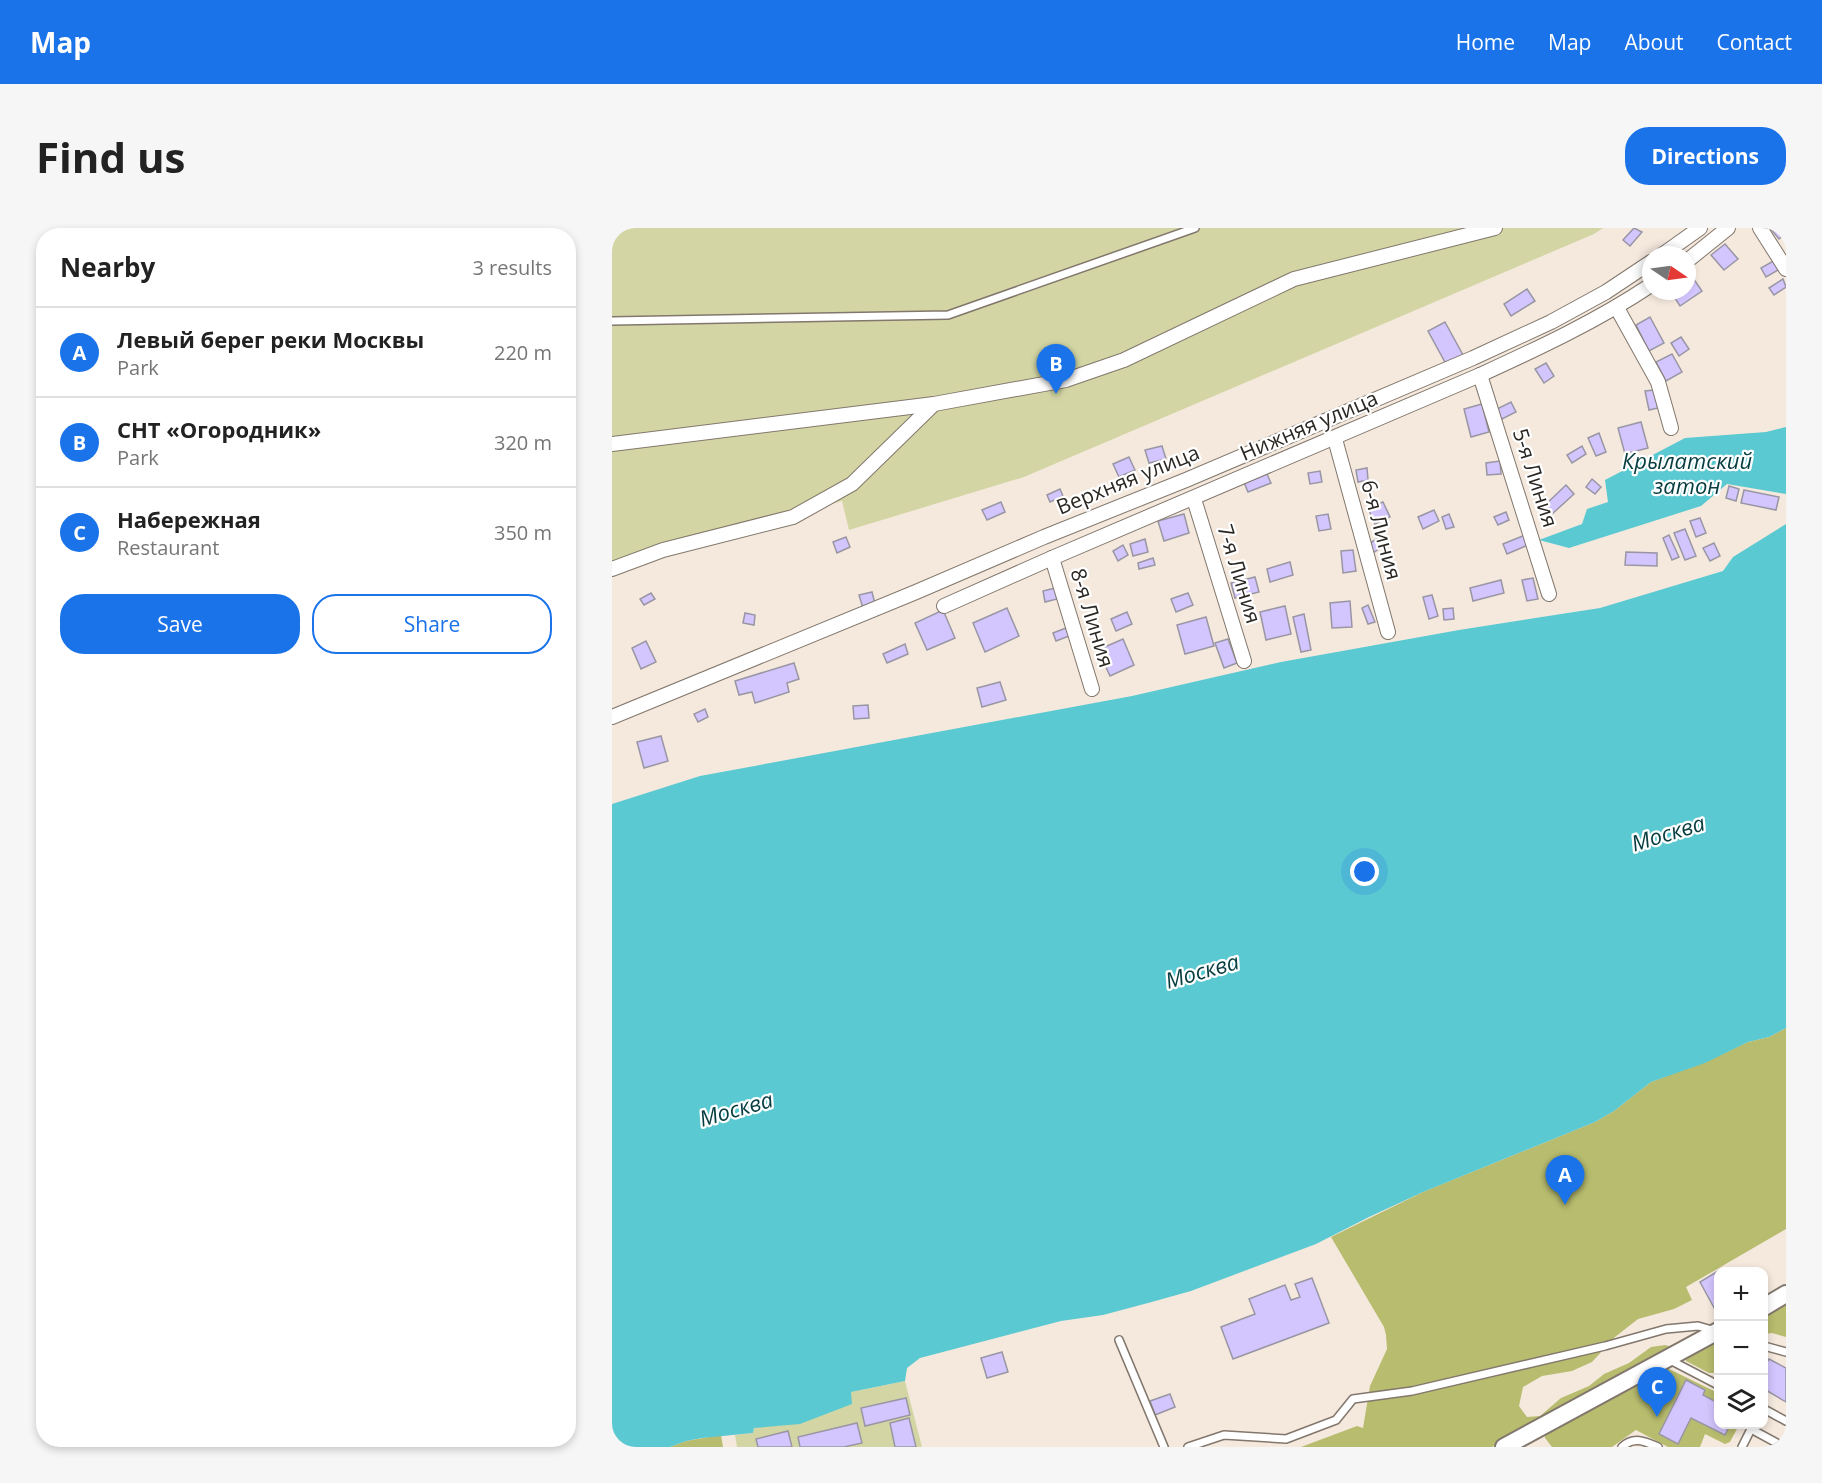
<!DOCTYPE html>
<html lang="en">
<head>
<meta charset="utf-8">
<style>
  :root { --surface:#fff; --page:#f6f6f6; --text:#222; --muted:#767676; --line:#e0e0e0; --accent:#1a73e8 }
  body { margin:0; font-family:"Open Sans",sans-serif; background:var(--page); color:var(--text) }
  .controls { position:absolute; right:18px; bottom:18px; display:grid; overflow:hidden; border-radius:12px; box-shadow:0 3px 9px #0003 }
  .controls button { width:54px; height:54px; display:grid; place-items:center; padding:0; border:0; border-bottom:2px solid var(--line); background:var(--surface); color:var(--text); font:30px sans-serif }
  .compass { position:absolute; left:1030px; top:18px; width:54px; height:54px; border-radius:50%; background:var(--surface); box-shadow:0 3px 9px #0003; rotate:103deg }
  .you { position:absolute; left:753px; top:644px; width:21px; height:21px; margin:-15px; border:4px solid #fff; border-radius:50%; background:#1a73e8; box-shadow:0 0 0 9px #1a73e833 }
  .badge { display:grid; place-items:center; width:39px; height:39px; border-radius:50%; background:var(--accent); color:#fff; font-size:20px; font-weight:700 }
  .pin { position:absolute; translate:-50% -50px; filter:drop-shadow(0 2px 3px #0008) }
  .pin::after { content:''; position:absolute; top:32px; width:21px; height:18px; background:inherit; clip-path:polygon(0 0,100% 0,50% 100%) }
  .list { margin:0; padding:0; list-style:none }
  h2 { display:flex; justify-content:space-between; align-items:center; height:78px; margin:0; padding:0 24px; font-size:26px }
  h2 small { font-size:20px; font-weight:400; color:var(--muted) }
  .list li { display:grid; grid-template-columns:39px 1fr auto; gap:18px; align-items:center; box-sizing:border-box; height:90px; padding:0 24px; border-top:2px solid var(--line) }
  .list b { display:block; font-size:22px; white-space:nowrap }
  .list p { margin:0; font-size:20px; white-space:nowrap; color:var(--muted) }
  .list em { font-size:20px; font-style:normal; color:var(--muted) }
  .actions { display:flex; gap:12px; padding:18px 24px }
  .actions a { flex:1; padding:14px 0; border:2px solid var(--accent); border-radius:24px; text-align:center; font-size:21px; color:var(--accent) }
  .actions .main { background:var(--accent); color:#fff }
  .icon { flex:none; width:33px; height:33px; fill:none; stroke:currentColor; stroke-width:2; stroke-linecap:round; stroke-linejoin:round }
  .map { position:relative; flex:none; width:1174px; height:1219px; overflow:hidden; border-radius:24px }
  header { display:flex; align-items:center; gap:36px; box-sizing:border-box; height:84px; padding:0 30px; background:var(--accent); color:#fff }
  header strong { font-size:28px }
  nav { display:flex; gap:33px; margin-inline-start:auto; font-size:21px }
  .intro { display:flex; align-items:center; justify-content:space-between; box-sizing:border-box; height:144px; padding:0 36px }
  h1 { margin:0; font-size:42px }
  .button { padding:15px 27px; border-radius:24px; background:var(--accent); color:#fff; font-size:21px; font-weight:700 }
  main { display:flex; gap:36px; padding:0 36px }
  aside { flex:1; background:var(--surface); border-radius:24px; box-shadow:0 3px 9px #0003 }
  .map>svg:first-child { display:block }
</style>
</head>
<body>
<header>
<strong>Map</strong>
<nav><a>Home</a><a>Map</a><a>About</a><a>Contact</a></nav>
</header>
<div class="intro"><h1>Find us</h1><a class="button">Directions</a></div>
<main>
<aside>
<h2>Nearby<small>3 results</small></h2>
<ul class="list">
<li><span class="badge">A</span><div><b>Левый берег реки Москвы</b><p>Park</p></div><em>220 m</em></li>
<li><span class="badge">B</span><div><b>СНТ «Огородник»</b><p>Park</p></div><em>320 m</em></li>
<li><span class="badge">C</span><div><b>Набережная</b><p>Restaurant</p></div><em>350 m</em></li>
</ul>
<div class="actions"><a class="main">Save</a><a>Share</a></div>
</aside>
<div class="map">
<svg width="1174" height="1219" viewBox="0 0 1174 1219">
  <rect width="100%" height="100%" fill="#f5e9de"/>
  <!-- green -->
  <g fill="#d3d6a4">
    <polygon points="0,0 991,0 982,6 412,249 237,302 230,273 0,335"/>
    <polygon points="293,1153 310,1219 125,1219 123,1207 141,1205 142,1200 239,1164"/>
  </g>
  <!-- forest -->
  <g fill="#b8bc6e">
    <polygon points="1174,800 1174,1001 1074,1059 1080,1072 1062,1081 1026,1091 1003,1109 980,1134 960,1143 930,1148 911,1159 907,1178 915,1189 928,1188 949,1170 977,1158 992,1146 1017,1135 1039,1119 1053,1117 1064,1120 880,1219 689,1219 745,1198 751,1200 758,1158 775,1121 774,1107 772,1099 719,1009 811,964 983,894 1002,883 1039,854 1093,834 1136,814 1157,809"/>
    <polygon points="1174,1073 1174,1109 1160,1105 1152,1106 1152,1086"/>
    <polygon points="1106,1110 1106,1145 1097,1145 1074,1133 1073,1128"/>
    <polygon points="1055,1140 1106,1165 1106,1196 1127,1197 1118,1214 1113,1216 1093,1206 1088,1219 1056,1219 1024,1202 1000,1219 940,1219 933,1210 933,1206"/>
    <polygon points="109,1207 111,1219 58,1219 74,1213"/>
  </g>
  <!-- water -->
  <g fill="#5bc9d1">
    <polygon points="1174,199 1174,266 1115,256 1089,278 957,320 927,312 970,296 975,281 996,274 993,252 1073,210 1154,204"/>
    <polygon points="1174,296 1174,800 1157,809 1136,814 1093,835 1039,854 1002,883 983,894 811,964 757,989 704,1016 579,1063 536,1075 491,1087 449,1093 308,1130 295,1140 293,1153 239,1164 240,1176 188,1196 142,1200 141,1205 90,1210 74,1213 58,1219 0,1219 0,576 88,548 520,468 669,434 847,402 988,380 1111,343 1121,329"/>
  </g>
  <!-- building -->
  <g fill="#d3c5fe" stroke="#9996a4" stroke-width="1.5">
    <polygon points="1022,0 1030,4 1018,18 1011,12"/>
    <polygon points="1158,0 1174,0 1174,5 1167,11"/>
    <polygon points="1113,16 1126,31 1112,42 1099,27"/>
    <polygon points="1163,32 1168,41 1154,49 1149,40"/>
    <polygon points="1081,50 1090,63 1068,78 1059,64 1075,63 1075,53"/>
    <polygon points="1171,51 1174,59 1162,67 1157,60"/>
    <polygon points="915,61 923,73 899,88 892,76"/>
    <polygon points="1038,89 1052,115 1037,123 1024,97"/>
    <polygon points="833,94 851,127 834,136 816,103"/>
    <polygon points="1069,109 1077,121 1067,128 1059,115"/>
    <polygon points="1060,126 1070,144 1054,153 1044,134"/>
    <polygon points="934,135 942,148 932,155 923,141"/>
    <polygon points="1042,162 1046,180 1037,182 1033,163"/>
    <polygon points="899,174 904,184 888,192 883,182"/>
    <polygon points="870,176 877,204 859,209 852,181"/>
    <polygon points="1029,194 1036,220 1013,226 1006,200"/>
    <polygon points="987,205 994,224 984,228 976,210"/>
    <polygon points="550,218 554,231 537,235 533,222"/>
    <polygon points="970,218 974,226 960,235 955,227"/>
    <polygon points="517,229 523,242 507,249 501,236"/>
    <polygon points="888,233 889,246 875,247 874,235"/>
    <polygon points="755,240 756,252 746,254 744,242"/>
    <polygon points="708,243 710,254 698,256 696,245"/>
    <polygon points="654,244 659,255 636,264 631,252"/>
    <polygon points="980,251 989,259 983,266 974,259"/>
    <polygon points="954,257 962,266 939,287 931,279"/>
    <polygon points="1117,258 1127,261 1124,273 1114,270"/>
    <polygon points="448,261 451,268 438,274 435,267"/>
    <polygon points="1132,262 1167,269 1164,282 1129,275"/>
    <polygon points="389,274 393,284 375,292 370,282"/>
    <polygon points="771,274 778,289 763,296 756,280"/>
    <polygon points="822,282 827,293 811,301 806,289"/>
    <polygon points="894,284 897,292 886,297 882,289"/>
    <polygon points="572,286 577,305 552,313 546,293"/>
    <polygon points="716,286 719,301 707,303 704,288"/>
    <polygon points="837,286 842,299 834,301 830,289"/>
    <polygon points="1088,290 1094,305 1084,309 1078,293"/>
    <polygon points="1073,301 1084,328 1073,332 1062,305"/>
    <polygon points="913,307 916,317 895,326 891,316"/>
    <polygon points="1057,307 1067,329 1060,332 1051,310"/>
    <polygon points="234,309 238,319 225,325 221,314"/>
    <polygon points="766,310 771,318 761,325 755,317"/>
    <polygon points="533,311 536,324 521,328 518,316"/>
    <polygon points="1102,315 1108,328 1098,333 1091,320"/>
    <polygon points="511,317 516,327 506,333 501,323"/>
    <polygon points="741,322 744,343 731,345 729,323"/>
    <polygon points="1014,324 1045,325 1045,338 1013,337"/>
    <polygon points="541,330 543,337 527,341 526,335"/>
    <polygon points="678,334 681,347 658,354 655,341"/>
    <polygon points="643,349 647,364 623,370 619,355"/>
    <polygon points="921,350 926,371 915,373 910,352"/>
    <polygon points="889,352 892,365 861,373 858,360"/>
    <polygon points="443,360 445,371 433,374 431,363"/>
    <polygon points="260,364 263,376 251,380 247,367"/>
    <polygon points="39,365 43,371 32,377 28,371"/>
    <polygon points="576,365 581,377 564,384 559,371"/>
    <polygon points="820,367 826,388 817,391 811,369"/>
    <polygon points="738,373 740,399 720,400 718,375"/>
    <polygon points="756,377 763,394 756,396 750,380"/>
    <polygon points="673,378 679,406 654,412 648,384"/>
    <polygon points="395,380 407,408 373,424 361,395"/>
    <polygon points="841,380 842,391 832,392 831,381"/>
    <polygon points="331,382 343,410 315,422 303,395"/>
    <polygon points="515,384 520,396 504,403 499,391"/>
    <polygon points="133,385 143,387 142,397 131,395"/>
    <polygon points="692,386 699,422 689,424 681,389"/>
    <polygon points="594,389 602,418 573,426 565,397"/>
    <polygon points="454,400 457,408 444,413 441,405"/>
    <polygon points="511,411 522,437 498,448 486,422"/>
    <polygon points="616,411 625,435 612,440 603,415"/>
    <polygon points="34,413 44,434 29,441 20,420"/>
    <polygon points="293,416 296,426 275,435 271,426"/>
    <polygon points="182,435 187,451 175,455 177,464 143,475 140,464 127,467 123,453"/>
    <polygon points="388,454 394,472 370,479 365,460"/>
    <polygon points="256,477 257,490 242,491 241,478"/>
    <polygon points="93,481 96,489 86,494 82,486"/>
    <polygon points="49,508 56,533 32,540 25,514"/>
    <polygon points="1106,1043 1106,1087 1088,1054"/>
    <polygon points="700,1050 717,1095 621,1131 609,1099 643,1086 637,1071 673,1057 679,1072 688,1069 683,1056"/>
    <polygon points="390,1124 396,1144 375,1150 369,1130"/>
    <polygon points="1157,1131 1174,1140 1174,1174 1152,1161 1152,1132 1155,1134"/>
    <polygon points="1074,1152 1093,1162 1091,1167 1106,1175 1106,1196 1118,1196 1113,1207 1079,1190 1066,1216 1047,1206"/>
    <polygon points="558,1166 563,1179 543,1187 538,1173"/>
    <polygon points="294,1170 298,1187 253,1198 249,1180"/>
    <polygon points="297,1190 304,1219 283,1219 278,1195"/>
    <polygon points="245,1195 250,1215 232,1219 188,1219 186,1209"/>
    <polygon points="176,1203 180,1219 146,1219 144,1211"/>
  </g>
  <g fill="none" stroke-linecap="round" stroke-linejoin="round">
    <!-- service casing -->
    <g stroke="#82776c" stroke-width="10">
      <g id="service">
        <polyline points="0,93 336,87 583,0"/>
        <polyline points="507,1112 552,1219"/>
        <polyline points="1152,1118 1174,1124"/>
        <polyline points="1058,1132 1106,1157"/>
        <polyline points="1152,1181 1174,1193"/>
        <polyline points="1138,1196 1139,1201 1172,1219"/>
        <polyline points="576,1219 612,1207 674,1211 724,1192 741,1171 800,1163 993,1118 1054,1101 1086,1098 1100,1102"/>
        <path d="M1010,1219C1021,1208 1033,1213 1046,1219"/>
        <polyline points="1130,1219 1139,1201"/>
      </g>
    </g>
    <!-- minor casing -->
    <g stroke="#82776c" stroke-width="16">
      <g id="minor">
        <polyline points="1148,0 1174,41"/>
        <polyline points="1050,27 1088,0"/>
        <polyline points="1075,33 1116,0"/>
        <polyline points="1005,80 1046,154 1059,200"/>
        <polyline points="868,147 937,366"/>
        <polyline points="723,211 776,404"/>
        <polyline points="0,216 322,176 454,152 512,132 682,51 883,0"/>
        <polyline points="582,271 632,433"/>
        <polyline points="440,330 480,461"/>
        <polyline points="0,341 51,322 181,289 240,256 322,176"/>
        <path d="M332,378L440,330L868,147C927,120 985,93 1039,57"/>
        <polyline points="0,489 304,364 432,309 574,252 861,130 939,94 994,64 1039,34"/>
      </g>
    </g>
    <!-- tertiary casing -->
    <g stroke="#82776c" stroke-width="20">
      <g id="tertiary">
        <polyline points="1152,1079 1174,1066"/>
        <polyline points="892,1219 1106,1103"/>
      </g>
    </g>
    <!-- service -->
    <use href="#service" stroke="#fff" stroke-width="7"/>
    <!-- minor -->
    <use href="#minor" stroke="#fff" stroke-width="14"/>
    <!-- tertiary -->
    <use href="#tertiary" stroke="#fff" stroke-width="16"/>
  </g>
  <g text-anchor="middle" stroke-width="4.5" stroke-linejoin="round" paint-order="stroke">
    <!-- street labels -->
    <g font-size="21" fill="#2a2622" stroke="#fff">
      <text transform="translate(697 198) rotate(-23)" y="7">Нижняя улица</text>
      <text transform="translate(923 250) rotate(72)" y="7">5-я Линия</text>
      <text transform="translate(516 252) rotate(-22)" y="7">Верхняя улица</text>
      <text transform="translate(769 302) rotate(75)" y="7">6-я Линия</text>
      <text transform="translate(627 346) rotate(73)" y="7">7-я Линия</text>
      <text transform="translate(480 390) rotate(73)" y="7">8-я Линия</text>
    </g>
    <!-- water labels -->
    <g font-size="22" font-style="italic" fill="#073d40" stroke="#fff">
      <text x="1075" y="241">Крылатский<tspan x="1075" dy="25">затон</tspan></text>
      <text transform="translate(1056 605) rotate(-17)" y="8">Москва</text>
      <text transform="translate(590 743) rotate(-16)" y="8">Москва</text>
      <text transform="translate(124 881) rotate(-16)" y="8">Москва</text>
    </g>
  </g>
</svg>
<div class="controls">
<button>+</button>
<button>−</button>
<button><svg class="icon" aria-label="layers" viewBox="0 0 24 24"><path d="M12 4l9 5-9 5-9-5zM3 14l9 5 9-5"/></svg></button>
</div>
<svg class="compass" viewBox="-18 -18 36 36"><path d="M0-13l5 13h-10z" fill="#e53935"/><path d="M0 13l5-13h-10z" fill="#767676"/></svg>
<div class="you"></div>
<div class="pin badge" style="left:953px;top:977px">A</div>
<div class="pin badge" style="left:444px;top:166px">B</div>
<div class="pin badge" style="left:1045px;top:1189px">C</div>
</div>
</main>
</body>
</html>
